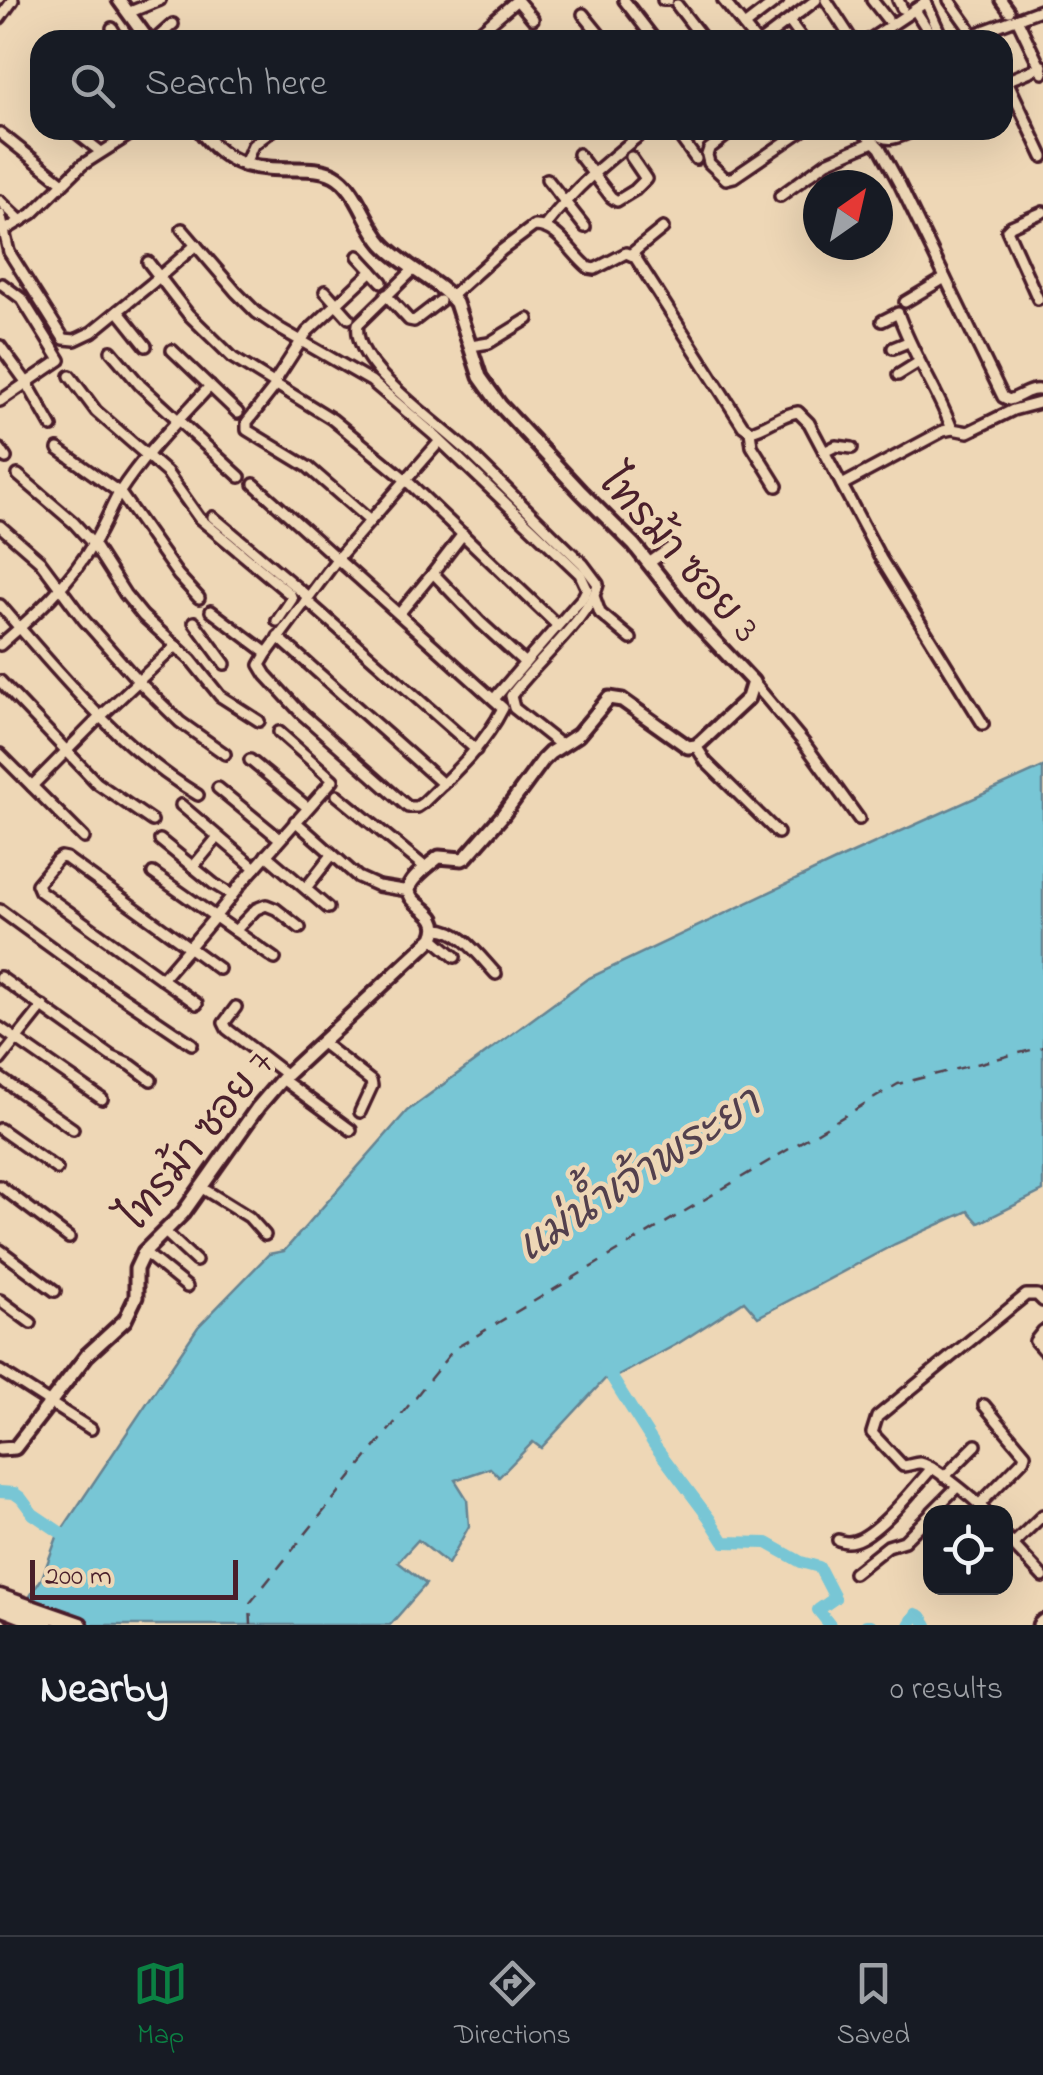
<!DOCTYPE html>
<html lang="en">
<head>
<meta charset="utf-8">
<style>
  :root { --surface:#171b24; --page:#242831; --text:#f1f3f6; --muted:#9ea1a6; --line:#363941; --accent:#0b8043 }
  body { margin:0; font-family:"Indie Flower","Playpen Sans Thai",sans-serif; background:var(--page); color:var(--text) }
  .controls { position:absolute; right:30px; bottom:30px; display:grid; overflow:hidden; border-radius:20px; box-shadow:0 10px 40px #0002 }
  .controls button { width:90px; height:90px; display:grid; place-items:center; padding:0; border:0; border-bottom:2px solid var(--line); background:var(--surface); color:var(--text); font:50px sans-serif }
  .compass { position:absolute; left:803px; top:170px; width:90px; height:90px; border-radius:50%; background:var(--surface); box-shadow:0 10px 40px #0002; rotate:34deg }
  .scale { position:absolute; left:30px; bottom:25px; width:208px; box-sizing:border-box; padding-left:10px; border:5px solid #4a1f2b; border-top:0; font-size:28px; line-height:35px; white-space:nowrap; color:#4a1f2b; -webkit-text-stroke:8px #eed7b6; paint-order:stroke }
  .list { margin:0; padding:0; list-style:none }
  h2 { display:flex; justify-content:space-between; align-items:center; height:130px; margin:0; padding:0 40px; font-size:42px }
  h2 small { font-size:32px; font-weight:400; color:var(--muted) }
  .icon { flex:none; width:55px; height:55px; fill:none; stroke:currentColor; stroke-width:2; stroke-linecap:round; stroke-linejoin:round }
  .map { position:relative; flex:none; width:1043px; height:1625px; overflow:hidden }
  .search { position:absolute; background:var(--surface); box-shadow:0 10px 40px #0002; left:30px; right:30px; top:30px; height:110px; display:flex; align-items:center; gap:25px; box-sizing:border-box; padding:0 35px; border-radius:30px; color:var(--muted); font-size:38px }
  .sheet { height:310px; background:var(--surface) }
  nav { display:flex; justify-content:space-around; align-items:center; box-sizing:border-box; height:140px; border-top:2px solid var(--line); background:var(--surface); font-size:28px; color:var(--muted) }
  nav a { display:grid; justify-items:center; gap:5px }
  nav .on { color:var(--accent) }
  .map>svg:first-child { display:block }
</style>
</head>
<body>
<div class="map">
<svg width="1043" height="1625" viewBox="0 0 1043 1625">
  <rect width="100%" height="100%" fill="#eed7b6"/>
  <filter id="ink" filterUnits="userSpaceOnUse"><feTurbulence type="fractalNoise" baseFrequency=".01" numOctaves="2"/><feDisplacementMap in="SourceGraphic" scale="20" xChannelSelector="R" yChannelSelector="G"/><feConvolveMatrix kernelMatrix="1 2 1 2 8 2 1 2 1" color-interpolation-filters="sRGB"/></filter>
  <g filter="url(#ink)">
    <!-- water -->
    <polygon fill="#78c6d5" stroke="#668391" stroke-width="2.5" points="1043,767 1043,1191 979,1223 968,1211 895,1244 758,1317 744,1301 679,1343 609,1381 606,1378 541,1448 533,1442 499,1477 490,1468 455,1480 467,1499 469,1526 448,1564 418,1540 398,1562 426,1584 390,1625 11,1625 42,1578 57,1537 198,1327 269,1254 284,1251 407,1111 587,979 835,861"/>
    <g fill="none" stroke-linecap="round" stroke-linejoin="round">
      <!-- river -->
      <g stroke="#78c6d5" stroke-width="12">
        <polyline points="604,1365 655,1446 709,1518 724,1542 767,1543 801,1562 819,1567 835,1598 818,1610 830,1625"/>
        <polyline points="0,1492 14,1493 21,1498 33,1514 73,1541"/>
        <polyline points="866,1625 871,1625"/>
        <polyline points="909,1625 916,1614 921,1616 927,1625"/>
      </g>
      <!-- ferry -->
      <polyline stroke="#53404d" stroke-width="2.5" stroke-dasharray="12 10" stroke-linecap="butt" points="251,1625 250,1603 454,1349 898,1084 1043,1047"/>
      <!-- street casing -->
      <g stroke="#4a1f2b" stroke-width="16">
        <g id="street">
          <polyline points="624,0 655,40"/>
          <polyline points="663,0 668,0"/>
          <polyline points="723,0 755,40"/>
          <polyline points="826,0 852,40"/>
          <polyline points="872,0 887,19"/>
          <polyline points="898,0 902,8"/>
          <polyline points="925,0 943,40"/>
          <polyline points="949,0 969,28"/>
          <polyline points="1001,0 1009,11"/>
          <polyline points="677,5 704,40"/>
          <polyline points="915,10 934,40"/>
          <polyline points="130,12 160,0"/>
          <polyline points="583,14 604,40"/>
          <polyline points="0,18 13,0"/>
          <polyline points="789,21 803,40"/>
          <polyline points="1019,23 1043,73"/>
          <polyline points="744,26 778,0"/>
          <polyline points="112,28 119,40"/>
          <polyline points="988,39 989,40"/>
          <polyline points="155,40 173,24"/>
          <polyline points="470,40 517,0 533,19"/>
          <polyline points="763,40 816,0"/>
          <polyline points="869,40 926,2"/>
          <polyline points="959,40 1043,9"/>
          <polyline points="1003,72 1043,157"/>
          <polyline points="1006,81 1042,66"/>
          <polyline points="73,130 101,152"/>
          <polyline points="675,130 696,159"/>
          <polyline points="734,130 709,149 707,155 709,163 726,179 734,177 803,130"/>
          <path d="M862,130L880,148L900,185L1003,397L1009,400C1020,397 1032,386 1043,391"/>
          <path d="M874,130C887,145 899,137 915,130"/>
          <polyline points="0,133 63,183"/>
          <polyline points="578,154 611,197 617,201 635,190 646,179 631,157"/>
          <polyline points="244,166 253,145 273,130"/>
          <polyline points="547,179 585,227"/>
          <polyline points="780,196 827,162 873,142"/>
          <polyline points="0,201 21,221"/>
          <polyline points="0,214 9,252 64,339 75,340 92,332 151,284 196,245"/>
          <path d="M545,226C576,186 607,161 646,130"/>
          <polyline points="182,229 236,292 257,313 282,330 371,381 433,434 580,574 587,589 583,597 525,663 480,622 433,573 463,534"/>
          <polyline points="2,232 32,214 82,165 137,130"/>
          <polyline points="631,254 663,228"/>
          <polyline points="358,256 382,282"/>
          <polyline points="148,262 188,314 233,358 332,419 406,480 557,625"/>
          <path d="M413,270L358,324C355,341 368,359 379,372C406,402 442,427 472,455C509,491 545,528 583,564L598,584C590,617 533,665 511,696L514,708L562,746"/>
          <polyline points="325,291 349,318"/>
          <polyline points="386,295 409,320 414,321 440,301"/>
          <path d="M451,296L502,250L534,226C558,225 571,254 589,268L595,269L626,253L635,257L743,426L750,431C767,428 780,414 798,412L809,423L881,559L983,724"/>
          <polyline points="1038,299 1007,230 1011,226 1043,212"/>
          <polyline points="905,302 945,278"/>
          <polyline points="118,311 146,346"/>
          <path d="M882,321L898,313C912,354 937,389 952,429"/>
          <polyline points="0,346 27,383 52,427"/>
          <polyline points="471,346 489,343 528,319"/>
          <polyline points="893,348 908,342"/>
          <polyline points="172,350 238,413"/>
          <polyline points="111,351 140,385 240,477"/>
          <polyline points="898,375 919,362"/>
          <polyline points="70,376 96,411 167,473 199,518 290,594 292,599 277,621"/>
          <polyline points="274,383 307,332 372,271"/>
          <polyline points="276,385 247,422 247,430 308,467 370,521"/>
          <polyline points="0,401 60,360 22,299 2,284"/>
          <polyline points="750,431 752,446 777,486"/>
          <polyline points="0,449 6,458"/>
          <polyline points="58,449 120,493 178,575 199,598"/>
          <polyline points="824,452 836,446 852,448"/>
          <polyline points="18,475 74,523 93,544 125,594 143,616 191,660 220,696 259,721"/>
          <path d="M254,484L503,708C484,746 453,774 423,803L417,807H408L301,713L266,675L260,665L267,653"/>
          <polyline points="842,485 943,431 952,429 968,432 1013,410 1043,402"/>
          <polyline points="213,517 308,597"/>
          <polyline points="0,526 40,561 84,620 139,682 180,722 225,754"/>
          <polyline points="649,563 673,546"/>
          <polyline points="594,596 600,613 631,639"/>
          <polyline points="306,600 476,750"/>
          <path d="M0,605C60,674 118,747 198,795"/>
          <polyline points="211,611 267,653 337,559 440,441"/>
          <polyline points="399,614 433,573"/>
          <polyline points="194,622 225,664"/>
          <polyline points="278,637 443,784"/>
          <path d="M0,645C35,615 71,582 94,542C104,526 110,509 119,493C144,454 179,420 210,386"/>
          <polyline points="0,681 97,783 152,821"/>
          <polyline points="753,682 804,743 859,819"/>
          <polyline points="494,699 525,663"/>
          <polyline points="696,746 706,762 778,833"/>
          <polyline points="0,754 84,838"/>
          <polyline points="250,760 307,807"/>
          <polyline points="32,786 100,717 176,646"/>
          <polyline points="218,788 280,839"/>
          <polyline points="337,795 426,868"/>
          <polyline points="181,805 255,868"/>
          <polyline points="295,821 358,877 378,886 409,891"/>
          <polyline points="160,840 214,884 232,895"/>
          <polyline points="266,855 328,908"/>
          <polyline points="193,867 218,837"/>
          <polyline points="153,873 275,959"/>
          <polyline points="306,888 332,855"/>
          <polyline points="0,910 81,969 192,1044"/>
          <path d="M437,929C460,928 481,958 496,974"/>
          <polyline points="235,931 256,909 266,905 276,909 300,928"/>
          <polyline points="433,938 455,957"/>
          <path d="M219,969L66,858L61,857L57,860L37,884L40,891L162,979C188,948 216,918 240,885L333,780L279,732"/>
          <polyline points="0,977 111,1056 131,1065 151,1080"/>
          <polyline points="162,979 197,1004"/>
          <polyline points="236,1007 224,1023 227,1029 287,1075"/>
          <polyline points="0,1028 102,1099"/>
          <polyline points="321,1042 371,1081 372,1086 360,1112"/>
          <polyline points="0,1060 43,1006"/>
          <polyline points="0,1078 73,1129"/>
          <polyline points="282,1079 351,1130"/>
          <polyline points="0,1129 57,1169"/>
          <polyline points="0,1186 69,1238"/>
          <polyline points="202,1188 249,1217 265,1235"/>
          <polyline points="164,1231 196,1261"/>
          <polyline points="0,1250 55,1291"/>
          <polyline points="144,1252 187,1287"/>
          <polyline points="0,1300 31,1323"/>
          <polyline points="1043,1331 1035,1341 1043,1350"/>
          <polyline points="0,1371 91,1429"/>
          <polyline points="944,1477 976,1445"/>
          <polyline points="980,1504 1023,1460 1025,1454 984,1405"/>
          <polyline points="932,1512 957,1487"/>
          <path d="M986,1512C978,1502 932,1463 919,1463C914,1463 909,1466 903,1466L872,1433L877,1417L1026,1295H1037L1043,1301"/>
          <polyline points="1006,1537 1043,1577"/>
          <path d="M838,1540C845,1542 847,1543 854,1541C879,1534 915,1487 932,1468"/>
          <polyline points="1012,1545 1043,1515"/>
          <polyline points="854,1573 888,1546 904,1541 930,1515"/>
        </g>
      </g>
      <!-- secondary casing -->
      <g stroke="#4a1f2b" stroke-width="19">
        <g id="secondary">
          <polyline points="119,0 148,40"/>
          <path d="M0,1449L15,1448L87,1355L125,1320L136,1297V1269L144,1252L183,1213L258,1107L282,1079L433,938C447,909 402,907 410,885C415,875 430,864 439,857L462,859L466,857L502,816L543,760L550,753L578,735L609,698L622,700L688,747L696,746L701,742L748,698L753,682L690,615L634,545L581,492L500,405L480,377L456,303C440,282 403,266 383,244C365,224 357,187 334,175C322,169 309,169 296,169C253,169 227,167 200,130"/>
          <polyline points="0,1624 1,1625"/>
          <polyline points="1039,1625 1043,1621"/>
        </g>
      </g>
      <!-- primary casing -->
      <g stroke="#4a1f2b" stroke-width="21">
        <g id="primary">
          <polyline points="0,1597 80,1625"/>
          <polyline points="0,1607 46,1625"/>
        </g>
      </g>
      <!-- street -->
      <use href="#street" stroke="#eed7b6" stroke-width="9"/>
      <!-- secondary -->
      <use href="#secondary" stroke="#eed7b6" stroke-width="11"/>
      <!-- primary -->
      <use href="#primary" stroke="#eed7b6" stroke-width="14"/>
    </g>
  </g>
  <g text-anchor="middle" stroke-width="9" stroke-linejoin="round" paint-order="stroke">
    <!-- street labels -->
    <g font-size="40" fill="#4a1f2b" stroke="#eed7b6">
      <text transform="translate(681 554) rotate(48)" y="14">ไทรม้า ซอย 3</text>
      <text transform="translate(196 1139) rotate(-51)" y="14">ไทรม้า ซอย 7</text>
    </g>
    <!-- water labels -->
    <g font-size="42" font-style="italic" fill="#53404d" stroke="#eed7b6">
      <text transform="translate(637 1173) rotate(-33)" y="15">แม่น้ำเจ้าพระยา</text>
    </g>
  </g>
</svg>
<div class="controls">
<button><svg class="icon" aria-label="locate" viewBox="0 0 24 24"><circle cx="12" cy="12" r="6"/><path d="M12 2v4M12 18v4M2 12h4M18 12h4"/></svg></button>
</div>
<svg class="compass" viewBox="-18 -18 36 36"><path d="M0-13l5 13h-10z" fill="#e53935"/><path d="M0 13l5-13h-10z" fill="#9ea1a6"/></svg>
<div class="scale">200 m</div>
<div class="search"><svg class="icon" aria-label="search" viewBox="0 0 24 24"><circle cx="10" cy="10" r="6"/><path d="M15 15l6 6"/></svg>Search here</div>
</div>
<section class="sheet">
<h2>Nearby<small>0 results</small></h2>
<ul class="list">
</ul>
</section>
<nav>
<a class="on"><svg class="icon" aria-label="map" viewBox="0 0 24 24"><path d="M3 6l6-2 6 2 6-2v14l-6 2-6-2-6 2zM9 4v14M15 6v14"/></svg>Map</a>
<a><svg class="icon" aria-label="directions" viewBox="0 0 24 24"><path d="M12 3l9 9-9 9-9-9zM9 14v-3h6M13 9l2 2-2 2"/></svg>Directions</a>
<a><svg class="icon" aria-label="saved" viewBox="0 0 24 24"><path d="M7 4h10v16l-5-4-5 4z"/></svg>Saved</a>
</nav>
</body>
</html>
